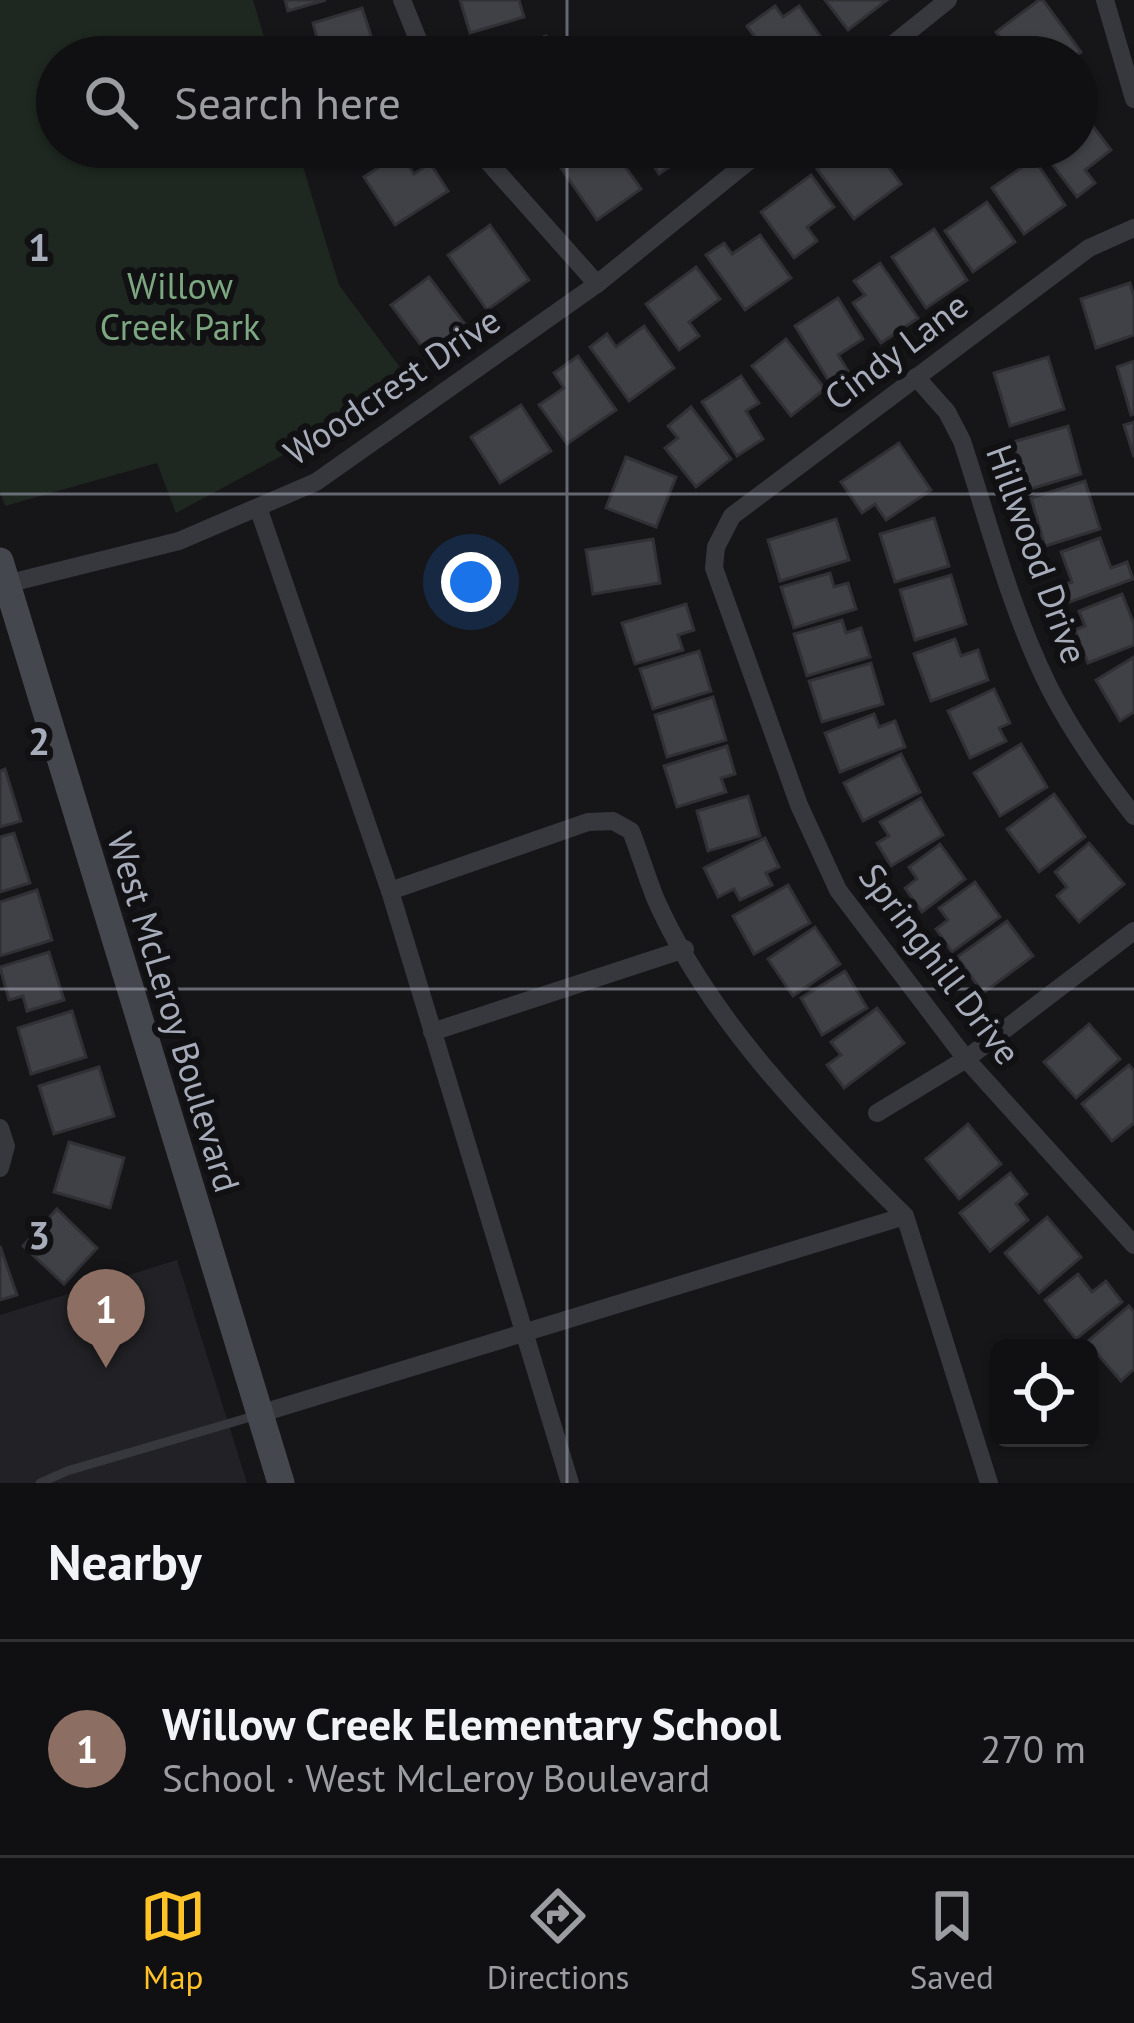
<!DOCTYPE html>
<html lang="en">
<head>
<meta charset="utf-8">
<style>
  :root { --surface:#101013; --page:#1e1e21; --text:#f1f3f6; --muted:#9c9da0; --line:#303033; --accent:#ffc328 }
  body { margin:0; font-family:"PT Sans",sans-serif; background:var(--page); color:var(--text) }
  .controls { position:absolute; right:36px; bottom:36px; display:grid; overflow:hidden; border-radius:18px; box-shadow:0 3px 9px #0004 }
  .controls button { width:108px; height:108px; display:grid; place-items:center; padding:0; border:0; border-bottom:3px solid var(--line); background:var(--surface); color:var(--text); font:60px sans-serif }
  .you { position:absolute; left:471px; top:582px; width:42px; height:42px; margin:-30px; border:9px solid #fff; border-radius:50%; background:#1a73e8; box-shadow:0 0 0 18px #1a73e833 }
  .badge { display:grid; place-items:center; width:78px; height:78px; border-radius:50%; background:var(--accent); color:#fff; font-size:39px; font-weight:700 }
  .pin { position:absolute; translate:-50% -99px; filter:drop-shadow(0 3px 6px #0008) }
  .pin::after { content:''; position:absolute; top:63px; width:42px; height:36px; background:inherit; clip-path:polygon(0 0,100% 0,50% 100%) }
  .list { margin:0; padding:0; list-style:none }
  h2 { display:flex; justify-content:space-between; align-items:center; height:156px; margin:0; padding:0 48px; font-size:51px }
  h2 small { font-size:39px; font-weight:400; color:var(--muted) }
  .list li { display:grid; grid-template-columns:78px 1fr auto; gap:36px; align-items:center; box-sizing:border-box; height:216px; padding:0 48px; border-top:3px solid var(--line) }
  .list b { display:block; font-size:45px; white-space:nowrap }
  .list p { margin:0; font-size:39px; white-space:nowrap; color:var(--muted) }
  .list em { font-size:39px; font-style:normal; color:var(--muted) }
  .icon { flex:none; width:66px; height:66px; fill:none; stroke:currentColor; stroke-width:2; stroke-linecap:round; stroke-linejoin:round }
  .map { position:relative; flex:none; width:1134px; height:1483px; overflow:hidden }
  .search { position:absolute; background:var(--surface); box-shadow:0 3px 9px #0004; left:36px; right:36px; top:36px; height:132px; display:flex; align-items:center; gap:30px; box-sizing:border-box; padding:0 42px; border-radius:66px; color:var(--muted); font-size:45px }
  .sheet { height:372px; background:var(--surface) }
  nav { display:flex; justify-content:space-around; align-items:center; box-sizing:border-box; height:168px; border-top:3px solid var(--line); background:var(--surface); font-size:33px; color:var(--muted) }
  nav a { display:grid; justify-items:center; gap:6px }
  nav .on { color:var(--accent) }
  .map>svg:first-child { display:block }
</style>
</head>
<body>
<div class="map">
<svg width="1134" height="1483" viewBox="0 0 1134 1483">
  <rect width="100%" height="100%" fill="#161619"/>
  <!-- built -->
  <polygon fill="#222226" points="177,1260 247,1483 0,1483 0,1315"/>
  <!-- green -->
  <polygon fill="#1e2720" points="0,0 253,0 270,57 57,57 57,147 297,147 339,285 413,385 176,513 157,463 5,506 0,491"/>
  <!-- building -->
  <g fill="#404146" stroke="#303035" stroke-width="3">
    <polygon points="285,0 326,0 288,11"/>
    <polygon points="460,0 519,0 524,17 470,33"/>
    <polygon points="825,0 887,0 848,30"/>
    <polygon points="1039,0 1043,0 1081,52 1073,57 1014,57 996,32"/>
    <polygon points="775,6 783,17 799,6 828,47 814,57 769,57 747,26"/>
    <polygon points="362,8 378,57 309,57 304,42 317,38 313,23"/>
    <polygon points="546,36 554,57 488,57"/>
    <polygon points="987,41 997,57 961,57"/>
    <polygon points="1089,121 1111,150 1085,170 1095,183 1077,197 1039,147 1077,147 1077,129"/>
    <polygon points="571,147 611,147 641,189 597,220 554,158"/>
    <polygon points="641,147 699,147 659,174"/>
    <polygon points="847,147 874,147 901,184 854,219 817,169"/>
    <polygon points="901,147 938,147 913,164"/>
    <polygon points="400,153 414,174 430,163 448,191 395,225 364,177"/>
    <polygon points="1034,159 1065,205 1024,234 992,188"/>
    <polygon points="811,175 834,207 807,227 817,241 794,258 761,212"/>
    <polygon points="987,202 1015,242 973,272 945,231"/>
    <polygon points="490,225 529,280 487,310 448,255"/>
    <polygon points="934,229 967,280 926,308 892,257"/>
    <polygon points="760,235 791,278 745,310 706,255 724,243 732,254"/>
    <polygon points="880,263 918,318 881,343 853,303 865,295 854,281"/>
    <polygon points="696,267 720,299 689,322 699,336 679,350 646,304"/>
    <polygon points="429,277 467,327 429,356 391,305"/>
    <polygon points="1130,283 1134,297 1134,335 1096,348 1081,299"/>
    <polygon points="838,298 863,339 838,355 848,371 830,383 795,326"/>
    <polygon points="644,326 674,368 629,401 590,347 607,334 616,347"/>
    <polygon points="786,339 825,389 791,416 752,366"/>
    <polygon points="578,356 616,410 567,444 539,405 564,388 554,373"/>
    <polygon points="1048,357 1064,409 1010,426 994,373"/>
    <polygon points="1134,361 1134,414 1131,415 1117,367"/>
    <polygon points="741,376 759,403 746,411 763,439 737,456 702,402"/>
    <polygon points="521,405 551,451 500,483 471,437"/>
    <polygon points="691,407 731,459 696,487 665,448 678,438 668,426"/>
    <polygon points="1134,422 1134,457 1124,425"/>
    <polygon points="1068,426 1081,474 1027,490 1013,442"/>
    <polygon points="899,443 931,490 886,520 875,504 862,513 841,482"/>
    <polygon points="626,457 676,477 656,527 606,508"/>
    <polygon points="1085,481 1100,529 1045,546 1031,498"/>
    <polygon points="934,518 949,566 895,582 880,534"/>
    <polygon points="836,519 849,560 780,581 768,540"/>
    <polygon points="1100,538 1111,568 1127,562 1133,579 1064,604 1058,587 1072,582 1061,552"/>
    <polygon points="653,539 660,583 593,594 586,550"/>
    <polygon points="830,573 834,587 848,583 856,609 794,628 781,587"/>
    <polygon points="951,575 966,624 915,640 900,590"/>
    <polygon points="1122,594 1134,624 1134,645 1088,663 1075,630 1085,626 1079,611"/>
    <polygon points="686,604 694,630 678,635 683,650 635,664 622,623"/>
    <polygon points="842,620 846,633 861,628 870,657 807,676 794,634"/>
    <polygon points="955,639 961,656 978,650 988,680 931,701 914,654"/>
    <polygon points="699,651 711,691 653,709 640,669"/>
    <polygon points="1134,657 1134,712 1120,721 1096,680"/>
    <polygon points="871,663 883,704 822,722 809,681"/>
    <polygon points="994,689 1010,723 999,728 1006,741 970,758 948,711"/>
    <polygon points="713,697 726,740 667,757 655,715"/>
    <polygon points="874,714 879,727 895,721 905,747 840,772 825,733"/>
    <polygon points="1021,744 1047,787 1000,816 974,773"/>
    <polygon points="727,746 735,774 721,778 726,792 677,807 664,766"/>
    <polygon points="901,754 920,792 863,821 844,783"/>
    <polygon points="5,769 21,821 0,827 0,771"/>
    <polygon points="1054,794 1085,837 1039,872 1007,829"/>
    <polygon points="748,796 760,836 708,851 697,811"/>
    <polygon points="921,798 943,835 891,866 877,843 889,836 880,822"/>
    <polygon points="14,833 30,883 0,892 0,837"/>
    <polygon points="765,838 779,867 766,873 772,885 740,900 734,889 718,897 704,868"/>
    <polygon points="1089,843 1124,884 1079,922 1057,896 1067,887 1055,872"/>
    <polygon points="940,844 965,879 922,912 905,888 917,879 909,867"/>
    <polygon points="975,882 1000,917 952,952 936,929 948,920 939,908"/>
    <polygon points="788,885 810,923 754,954 733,916"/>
    <polygon points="37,890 52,940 0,956 0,902"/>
    <polygon points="1007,921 1033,956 983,993 957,957"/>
    <polygon points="815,927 840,964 793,996 768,959"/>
    <polygon points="49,952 64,1000 27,1011 23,996 9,1000 0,967"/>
    <polygon points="845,971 867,1008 822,1035 801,998"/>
    <polygon points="877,1008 904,1043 844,1088 827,1065 841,1055 831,1042"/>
    <polygon points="72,1011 86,1057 31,1074 18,1028"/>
    <polygon points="1089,1024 1120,1059 1076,1098 1044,1062"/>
    <polygon points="1129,1065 1134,1071 1134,1123 1112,1141 1082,1104"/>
    <polygon points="99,1067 114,1116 54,1134 39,1086"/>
    <polygon points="968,1124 1001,1164 959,1199 926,1159"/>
    <polygon points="69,1142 124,1158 110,1208 54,1192"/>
    <polygon points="1010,1173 1027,1194 1016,1204 1028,1220 990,1251 960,1213"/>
    <polygon points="57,1209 97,1248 64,1284 23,1246"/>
    <polygon points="1047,1217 1081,1257 1039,1293 1005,1253"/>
    <polygon points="0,1246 17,1295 0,1300"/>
    <polygon points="1078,1274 1092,1292 1106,1281 1122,1302 1076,1339 1045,1300"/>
    <polygon points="1129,1306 1134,1312 1134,1369 1121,1381 1087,1342"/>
  </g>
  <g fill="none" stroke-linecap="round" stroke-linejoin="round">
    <!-- lane -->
    <polyline stroke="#37383e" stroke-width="9" points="40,1483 67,1471 254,1416"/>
    <!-- street -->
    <g stroke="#37383e" stroke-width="18">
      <polyline points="402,0 425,57"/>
      <polyline points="1105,0 1134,99"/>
      <polyline points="877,57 948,0"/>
      <polyline points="475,147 597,284"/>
      <polyline points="1134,228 1089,248 732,516 716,547 714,568 799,805 838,890 966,1059 1134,1245"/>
      <path d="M916,377L947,412L962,441C989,523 1010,608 1048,685C1071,731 1102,775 1134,816"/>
      <polyline points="259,510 390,891 570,1483"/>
      <polyline points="6,584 179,541 316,482 597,284 766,147"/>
      <path d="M390,891L588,822L613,821L631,831C640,854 647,878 656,900C710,1021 812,1124 905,1216"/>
      <polyline points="432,1032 685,949"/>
      <polyline points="877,1113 966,1059 1134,931"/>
      <polyline points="0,1128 6,1146 0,1168"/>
      <polyline points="259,1414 905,1216 989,1483"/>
    </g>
    <!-- secondary -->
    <polyline stroke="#45474e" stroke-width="27" points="0,561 281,1483"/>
  </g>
  <!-- grid -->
  <path fill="none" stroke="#a7acba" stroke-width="3" stroke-opacity="0.55" d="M567,0V57M567,147V1483M0,494H1134M0,989H1134"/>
  <g text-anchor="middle" stroke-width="12" stroke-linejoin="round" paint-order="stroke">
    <!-- park labels -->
    <g font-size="36" fill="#7ca781" stroke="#111114">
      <text x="180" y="299">Willow<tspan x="180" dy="41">Creek Park</tspan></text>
    </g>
    <!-- street labels -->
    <g font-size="36" fill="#a7acba" stroke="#111114">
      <text transform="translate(896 351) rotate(-37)" y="13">Cindy Lane</text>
      <text transform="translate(392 386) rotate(-34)" y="13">Woodcrest Drive</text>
      <text transform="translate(1037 554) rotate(70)" y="13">Hillwood Drive</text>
      <text transform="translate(940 964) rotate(53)" y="13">Springhill Drive</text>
      <text transform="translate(174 1012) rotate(73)" y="13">West McLeroy Boulevard</text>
    </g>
  </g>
  <g font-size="39" text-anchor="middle" font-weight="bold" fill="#a7acba" stroke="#111114" stroke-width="12" stroke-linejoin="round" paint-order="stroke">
    <text x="39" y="261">1</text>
    <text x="39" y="755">2</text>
    <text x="39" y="1249">3</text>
  </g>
</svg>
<div class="controls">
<button><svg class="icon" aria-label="locate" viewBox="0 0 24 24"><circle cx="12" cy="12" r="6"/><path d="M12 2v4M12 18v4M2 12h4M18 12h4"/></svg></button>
</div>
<div class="you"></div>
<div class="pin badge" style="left:106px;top:1368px;background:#8d6e63">1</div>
<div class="search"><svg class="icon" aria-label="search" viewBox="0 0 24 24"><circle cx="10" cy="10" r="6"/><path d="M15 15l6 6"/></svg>Search here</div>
</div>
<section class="sheet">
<h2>Nearby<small></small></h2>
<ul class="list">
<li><span class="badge" style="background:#8d6e63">1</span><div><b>Willow Creek Elementary School</b><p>School · West McLeroy Boulevard</p></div><em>270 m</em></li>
</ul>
</section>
<nav>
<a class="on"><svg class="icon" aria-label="map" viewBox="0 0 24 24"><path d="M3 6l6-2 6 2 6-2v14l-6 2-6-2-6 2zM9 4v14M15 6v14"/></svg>Map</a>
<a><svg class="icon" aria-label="directions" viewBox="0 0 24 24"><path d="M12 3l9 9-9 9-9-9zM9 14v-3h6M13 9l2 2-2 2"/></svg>Directions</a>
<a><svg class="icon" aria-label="saved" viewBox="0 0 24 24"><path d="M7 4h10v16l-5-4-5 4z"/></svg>Saved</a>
</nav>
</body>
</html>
